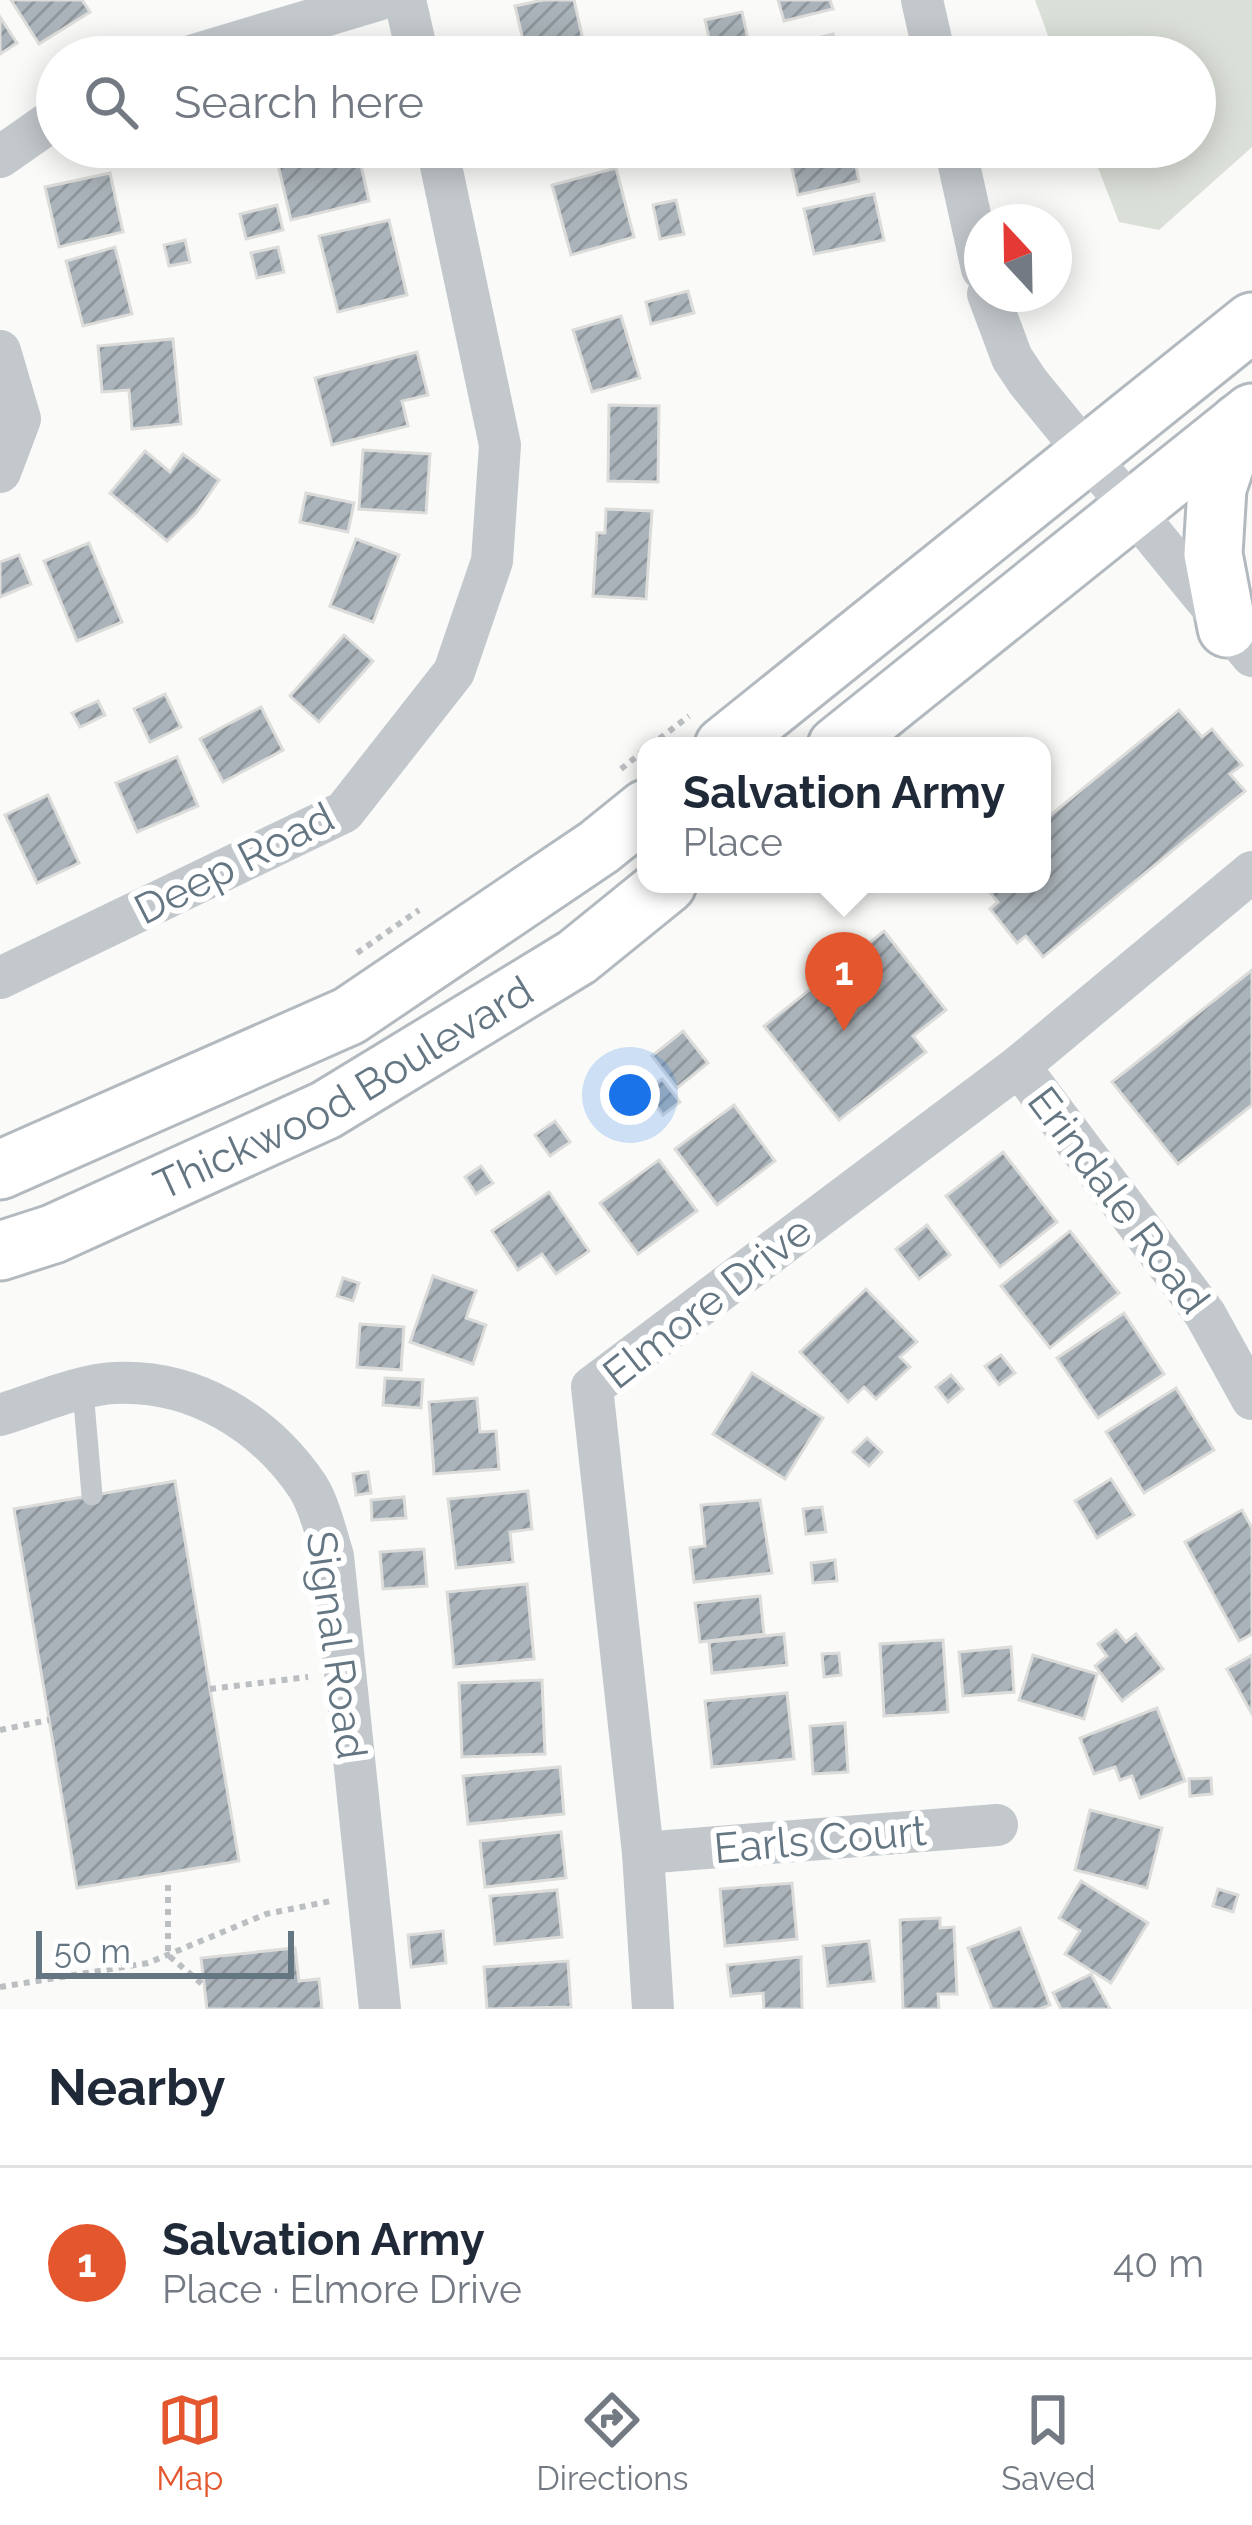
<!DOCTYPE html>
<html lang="en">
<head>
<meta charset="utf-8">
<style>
  :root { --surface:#fff; --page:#f2f2f3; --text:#1f2937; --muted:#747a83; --line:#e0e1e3; --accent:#e4572e }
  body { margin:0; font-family:Raleway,sans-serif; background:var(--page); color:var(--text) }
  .compass { position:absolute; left:964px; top:204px; width:108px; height:108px; border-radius:50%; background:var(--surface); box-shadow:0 6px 30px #0003; rotate:338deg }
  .scale { position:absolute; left:36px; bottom:30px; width:258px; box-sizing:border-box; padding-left:12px; border:6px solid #657683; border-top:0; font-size:33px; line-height:42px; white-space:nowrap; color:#657683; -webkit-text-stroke:9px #fff; paint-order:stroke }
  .you { position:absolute; left:630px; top:1095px; width:42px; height:42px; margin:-30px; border:9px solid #fff; border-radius:50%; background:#1a73e8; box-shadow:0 0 0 18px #1a73e833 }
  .badge { display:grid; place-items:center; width:78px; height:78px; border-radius:50%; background:var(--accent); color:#fff; font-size:39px; font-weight:700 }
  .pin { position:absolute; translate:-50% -99px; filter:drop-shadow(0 3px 6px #0008) }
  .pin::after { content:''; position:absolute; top:63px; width:42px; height:36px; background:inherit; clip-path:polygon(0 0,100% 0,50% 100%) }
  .popup { position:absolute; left:637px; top:737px; width:414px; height:156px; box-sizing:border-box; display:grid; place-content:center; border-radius:24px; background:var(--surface); filter:drop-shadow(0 3px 9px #0005); font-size:39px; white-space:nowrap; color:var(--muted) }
  .popup b { font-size:45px; color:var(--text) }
  .popup::after { content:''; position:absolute; left:50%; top:100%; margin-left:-24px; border:24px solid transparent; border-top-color:var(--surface) }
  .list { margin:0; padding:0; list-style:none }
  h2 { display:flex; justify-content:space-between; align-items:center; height:156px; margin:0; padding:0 48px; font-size:51px }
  h2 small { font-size:39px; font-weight:400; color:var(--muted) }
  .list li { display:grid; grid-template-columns:78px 1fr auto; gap:36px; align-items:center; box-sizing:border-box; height:192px; padding:0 48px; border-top:3px solid var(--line) }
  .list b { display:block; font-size:45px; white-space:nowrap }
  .list p { margin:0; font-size:39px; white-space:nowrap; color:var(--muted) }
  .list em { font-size:39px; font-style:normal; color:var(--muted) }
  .icon { flex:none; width:66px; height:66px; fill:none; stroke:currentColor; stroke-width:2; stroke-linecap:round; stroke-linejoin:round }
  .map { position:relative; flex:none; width:1252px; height:2009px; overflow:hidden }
  .search { position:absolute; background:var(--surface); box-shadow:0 6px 30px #0003; left:36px; right:36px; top:36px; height:132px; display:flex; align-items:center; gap:30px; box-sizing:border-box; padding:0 42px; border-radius:66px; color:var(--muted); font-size:45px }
  .sheet { height:348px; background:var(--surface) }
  nav { display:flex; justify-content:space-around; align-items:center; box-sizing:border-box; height:168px; border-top:3px solid var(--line); background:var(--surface); font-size:33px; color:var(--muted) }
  nav a { display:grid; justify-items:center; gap:6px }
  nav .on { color:var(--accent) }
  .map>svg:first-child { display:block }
</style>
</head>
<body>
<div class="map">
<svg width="1252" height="2009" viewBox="0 0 1252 2009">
  <defs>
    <pattern id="building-hatch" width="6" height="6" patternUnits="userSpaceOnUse" patternTransform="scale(3)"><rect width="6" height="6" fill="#aab3b9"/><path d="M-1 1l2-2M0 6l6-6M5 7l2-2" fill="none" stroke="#8e969c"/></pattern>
  </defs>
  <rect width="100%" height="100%" fill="#fafaf8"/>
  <!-- green -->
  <polygon fill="#dadfd7" points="1035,0 1252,0 1252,147 1159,230 1119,222 1090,147 1195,147 1195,57 1056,57"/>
  <!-- building -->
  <g fill="url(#building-hatch)" stroke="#dcdcda" stroke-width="3">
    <polygon points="11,0 82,0 90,12 39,44"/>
    <polygon points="543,0 574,0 586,53 527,57 515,6"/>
    <polygon points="778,0 830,0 833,9 784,21"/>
    <polygon points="742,12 748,39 711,47 705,20"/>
    <polygon points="0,17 17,43 0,54"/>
    <polygon points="833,34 839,57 792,57 789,45"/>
    <polygon points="314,147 357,147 369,201 291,220 276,156"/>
    <polygon points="729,147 765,147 766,162 730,164"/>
    <polygon points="787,147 852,147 859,181 798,195"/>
    <polygon points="616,168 634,237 571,255 552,185"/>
    <polygon points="110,173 123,232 59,247 45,187"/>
    <polygon points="874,194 884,240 814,254 804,209"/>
    <polygon points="676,200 684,234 660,239 653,205"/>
    <polygon points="277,205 283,230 246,239 240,214"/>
    <polygon points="389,220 407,295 338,312 319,236"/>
    <polygon points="185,240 190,262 169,266 164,245"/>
    <polygon points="115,247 132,314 83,326 66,261"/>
    <polygon points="278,247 284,272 257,278 251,253"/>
    <polygon points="688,291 694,313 651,324 646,302"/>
    <polygon points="621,316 640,378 592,392 573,330"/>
    <polygon points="173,339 181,424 132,429 129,390 102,392 98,346"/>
    <polygon points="417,352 428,395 402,401 408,426 332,445 315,378"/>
    <polygon points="609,405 659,406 658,482 608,481"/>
    <polygon points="363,450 430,454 426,513 359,509"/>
    <polygon points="145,451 170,472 183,454 219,480 196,513 167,541 110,493"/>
    <polygon points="306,493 354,503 348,532 300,522"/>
    <polygon points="606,509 652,511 646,599 593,596 597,533 605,533"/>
    <polygon points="356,539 399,555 373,622 330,606"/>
    <polygon points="89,543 122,622 77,641 44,561"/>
    <polygon points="19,555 31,584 0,597 0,562"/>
    <polygon points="344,635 373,661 319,722 290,696"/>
    <polygon points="165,694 181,727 150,742 134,709"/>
    <polygon points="98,701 105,715 80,727 72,713"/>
    <polygon points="261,707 283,750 223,782 200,739"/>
    <polygon points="1179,710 1202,737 1212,729 1242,765 1230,774 1245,791 1043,957 1026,936 1017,943 990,909 998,902 983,884 1042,884 1042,822"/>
    <polygon points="177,757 198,806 137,832 116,783"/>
    <polygon points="48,795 79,863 37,883 5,815"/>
    <polygon points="884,931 946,1010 913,1036 926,1052 839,1120 764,1026"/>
    <polygon points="1252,970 1252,1105 1178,1164 1112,1082"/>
    <polygon points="683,1031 708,1063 677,1088 652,1056"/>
    <polygon points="662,1079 680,1102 663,1115 645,1091"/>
    <polygon points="734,1105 775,1161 717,1205 675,1149"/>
    <polygon points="555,1121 570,1142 550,1156 535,1135"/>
    <polygon points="1003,1152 1057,1222 1000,1267 946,1196"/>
    <polygon points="659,1160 697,1211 638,1254 600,1203"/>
    <polygon points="481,1166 493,1183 476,1194 465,1177"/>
    <polygon points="549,1192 589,1251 556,1274 542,1254 518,1270 492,1231"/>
    <polygon points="927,1225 950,1255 919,1279 896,1249"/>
    <polygon points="1070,1231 1119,1293 1050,1348 1001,1286"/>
    <polygon points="433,1276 476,1291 466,1318 486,1325 473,1364 410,1342"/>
    <polygon points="343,1278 359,1283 353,1301 337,1296"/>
    <polygon points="866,1289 917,1342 900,1357 910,1367 876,1399 864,1387 848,1402 800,1352"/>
    <polygon points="1124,1313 1164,1374 1098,1418 1057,1358"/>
    <polygon points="360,1324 404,1327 401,1370 357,1367"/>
    <polygon points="1001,1355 1015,1373 999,1385 985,1366"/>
    <polygon points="752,1373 823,1418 785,1479 713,1434"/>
    <polygon points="951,1375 963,1389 948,1402 936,1387"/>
    <polygon points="385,1378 423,1380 421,1408 383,1405"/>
    <polygon points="1176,1388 1214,1450 1144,1493 1106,1432"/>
    <polygon points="477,1398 480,1432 496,1431 499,1469 434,1474 429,1402"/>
    <polygon points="867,1438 882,1452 869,1466 853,1452"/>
    <polygon points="368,1472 371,1493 356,1495 353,1474"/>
    <polygon points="1111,1479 1134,1515 1097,1538 1075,1501"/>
    <polygon points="175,1481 239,1861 77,1888 14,1509"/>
    <polygon points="528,1491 532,1529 510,1532 513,1562 456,1568 448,1499"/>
    <polygon points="404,1497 406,1518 372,1520 371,1500"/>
    <polygon points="760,1500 772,1573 694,1582 690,1548 705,1546 701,1505"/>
    <polygon points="822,1507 826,1532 806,1534 803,1509"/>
    <polygon points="1242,1510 1252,1528 1252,1634 1239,1641 1185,1542"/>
    <polygon points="424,1549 427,1586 383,1589 380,1552"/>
    <polygon points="835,1560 837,1581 813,1583 811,1563"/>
    <polygon points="527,1584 534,1659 454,1667 447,1592"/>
    <polygon points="760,1596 764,1634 700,1642 695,1603"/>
    <polygon points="1116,1630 1126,1642 1136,1634 1163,1669 1122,1701 1095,1666 1107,1656 1098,1644"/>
    <polygon points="784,1634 787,1665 712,1673 709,1642"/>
    <polygon points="943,1640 948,1712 884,1716 880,1644"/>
    <polygon points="1011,1647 1014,1692 963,1696 959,1652"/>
    <polygon points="839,1653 841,1675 824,1677 822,1654"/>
    <polygon points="1033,1655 1097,1674 1084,1719 1019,1700"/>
    <polygon points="1252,1655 1252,1714 1227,1669"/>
    <polygon points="542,1680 545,1754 462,1757 459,1683"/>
    <polygon points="787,1693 794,1759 712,1767 705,1701"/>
    <polygon points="1157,1708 1185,1781 1140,1798 1132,1776 1120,1780 1115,1767 1094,1774 1080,1738"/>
    <polygon points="845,1723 848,1772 813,1774 810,1726"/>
    <polygon points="560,1767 564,1814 468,1824 463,1776"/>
    <polygon points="1211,1778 1212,1794 1190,1796 1189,1779"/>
    <polygon points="1090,1810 1162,1828 1147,1888 1075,1870"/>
    <polygon points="561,1832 566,1878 485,1887 480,1841"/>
    <polygon points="1081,1881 1148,1923 1111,1983 1065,1954 1080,1931 1059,1918"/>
    <polygon points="792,1883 797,1939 725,1946 720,1889"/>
    <polygon points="1218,1889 1238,1895 1233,1912 1213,1906"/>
    <polygon points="557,1890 562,1937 495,1944 490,1896"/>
    <polygon points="940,1918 940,1928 954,1927 957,1994 938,1994 939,2009 903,2009 900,1920"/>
    <polygon points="1020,1928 1050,2005 1040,2009 992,2009 968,1948"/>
    <polygon points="443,1931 446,1963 411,1967 408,1935"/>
    <polygon points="869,1941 874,1981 828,1986 823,1946"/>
    <polygon points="295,1948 299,1981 319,1979 322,2009 207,2009 201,1958"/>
    <polygon points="801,1957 802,2009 764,2009 763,1993 731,1996 727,1965"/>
    <polygon points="568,1961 571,2007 487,2009 484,1967"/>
    <polygon points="1091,1974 1110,2009 1061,2009 1053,1993"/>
  </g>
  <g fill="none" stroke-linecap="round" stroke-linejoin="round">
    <!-- secondary casing -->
    <g stroke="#b3babf" stroke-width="63">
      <g id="secondary">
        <polyline points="1227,628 1213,554 1217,488 1239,423"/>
        <polyline points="724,746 1252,322"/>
        <polyline points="837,746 1252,413"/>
        <polyline points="0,1170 349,1016 599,847 646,809"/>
        <path id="s1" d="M0,1251L53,1234L326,1110L577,957L667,884"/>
      </g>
    </g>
    <!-- path -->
    <g stroke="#bbbfc2" stroke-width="6" stroke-dasharray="6 6" stroke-linecap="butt">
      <polyline points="650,746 689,716"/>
      <polyline points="621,769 646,749"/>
      <polyline points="357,953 419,910"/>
      <polyline points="210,1689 308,1677"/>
      <polyline points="0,1730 49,1720"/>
      <polyline points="168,1885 168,1955 202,1984"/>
      <polyline points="0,1987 148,1963 266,1914 331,1901"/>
    </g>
    <!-- service -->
    <polyline stroke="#c3c8cc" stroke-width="21" points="83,1391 92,1495"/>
    <!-- minor -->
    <g stroke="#c3c8cc" stroke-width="42">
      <polyline points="405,0 418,57"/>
      <polyline points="922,0 935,57"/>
      <polyline points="187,57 378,0"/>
      <polyline points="955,147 982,269"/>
      <polyline points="0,157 57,117"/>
      <polyline points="988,294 1012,358 1028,382 1252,656"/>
      <polyline points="0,351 20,419 0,472"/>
      <polyline points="0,978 344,812 454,672 492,561 500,445 437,147"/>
      <polyline points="1019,1066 1205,1314 1252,1399"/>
      <path d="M0,1415C33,1405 81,1384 115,1383C194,1379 265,1423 308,1487C320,1506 326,1534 333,1556L380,2009"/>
      <polyline points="643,1853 997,1825"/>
      <polyline points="653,2009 643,1853 592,1387 1019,1066 1252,872"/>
    </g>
    <!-- secondary -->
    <use href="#secondary" stroke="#fff" stroke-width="57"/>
  </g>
  <g text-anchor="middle" stroke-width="12" stroke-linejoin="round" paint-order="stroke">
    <!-- street labels -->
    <g font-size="42" fill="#657683" stroke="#fff">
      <text transform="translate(234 863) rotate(-27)" y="15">Deep Road</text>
      <text dy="15" stroke="none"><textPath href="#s1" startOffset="381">Thickwood Boulevard</textPath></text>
      <text transform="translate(1119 1200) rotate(53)" y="15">Erindale Road</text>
      <text transform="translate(707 1302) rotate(-38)" y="15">Elmore Drive</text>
      <text transform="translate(337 1645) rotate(82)" y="15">Signal Road</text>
      <text transform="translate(820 1839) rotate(-5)" y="15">Earls Court</text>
    </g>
  </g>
</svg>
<svg class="compass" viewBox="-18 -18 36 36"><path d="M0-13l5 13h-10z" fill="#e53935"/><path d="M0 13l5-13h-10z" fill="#747a83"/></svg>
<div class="scale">50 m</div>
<div class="you"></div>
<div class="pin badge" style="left:844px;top:1031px">1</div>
<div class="popup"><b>Salvation Army</b>Place</div>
<div class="search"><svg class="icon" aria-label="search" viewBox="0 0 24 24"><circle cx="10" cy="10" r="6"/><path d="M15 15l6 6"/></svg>Search here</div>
</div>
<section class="sheet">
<h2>Nearby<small></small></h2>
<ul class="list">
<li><span class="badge">1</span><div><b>Salvation Army</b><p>Place · Elmore Drive</p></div><em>40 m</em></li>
</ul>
</section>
<nav>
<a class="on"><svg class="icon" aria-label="map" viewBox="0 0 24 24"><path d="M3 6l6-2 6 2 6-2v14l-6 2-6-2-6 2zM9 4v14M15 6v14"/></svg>Map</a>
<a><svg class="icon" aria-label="directions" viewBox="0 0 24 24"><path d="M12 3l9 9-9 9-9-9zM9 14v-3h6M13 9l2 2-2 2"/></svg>Directions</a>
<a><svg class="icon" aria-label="saved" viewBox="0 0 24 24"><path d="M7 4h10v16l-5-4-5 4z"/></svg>Saved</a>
</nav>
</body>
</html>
